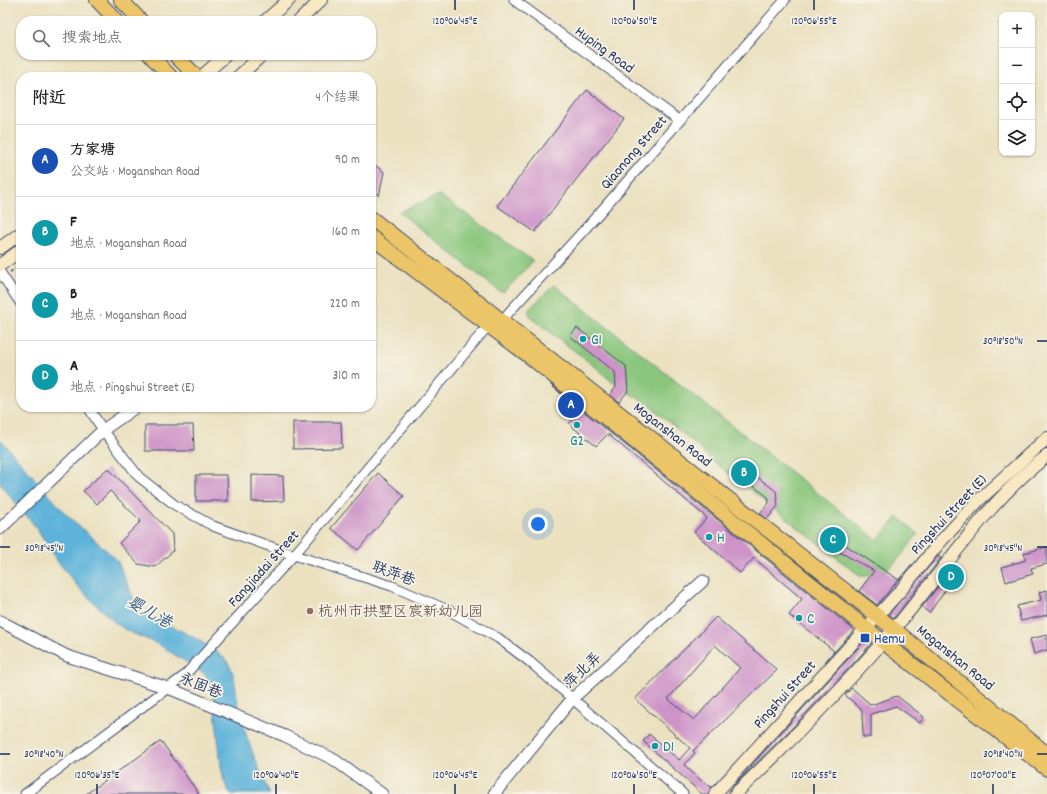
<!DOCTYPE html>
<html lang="zh">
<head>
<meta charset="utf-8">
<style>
  :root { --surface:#fff; --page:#f6f6f6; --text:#222; --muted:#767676; --line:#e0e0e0; --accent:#1f6fb2 }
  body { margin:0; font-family:Dekko,"LXGW WenKai TC",sans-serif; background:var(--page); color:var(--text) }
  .controls { position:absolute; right:12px; top:12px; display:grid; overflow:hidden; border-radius:8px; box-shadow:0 1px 3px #0004 }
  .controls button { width:36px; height:36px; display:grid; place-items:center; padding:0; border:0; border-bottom:1px solid var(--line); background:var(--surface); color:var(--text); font:20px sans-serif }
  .you { position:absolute; left:538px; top:524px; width:14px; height:14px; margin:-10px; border:3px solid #fff; border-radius:50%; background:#1a73e8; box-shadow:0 0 0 6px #1a73e833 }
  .badge { display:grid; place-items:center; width:26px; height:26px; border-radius:50%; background:var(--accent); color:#fff; font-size:13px; font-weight:700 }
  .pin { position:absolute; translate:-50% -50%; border:2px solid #fff; box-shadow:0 1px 4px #0006 }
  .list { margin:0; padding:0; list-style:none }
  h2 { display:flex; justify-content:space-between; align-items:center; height:52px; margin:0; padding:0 16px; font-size:17px }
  h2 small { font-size:13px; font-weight:400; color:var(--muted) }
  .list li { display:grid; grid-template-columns:26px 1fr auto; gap:12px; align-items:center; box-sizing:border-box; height:72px; padding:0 16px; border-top:1px solid var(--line) }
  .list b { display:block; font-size:15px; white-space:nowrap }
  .list p { margin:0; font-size:13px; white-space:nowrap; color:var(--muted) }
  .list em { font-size:13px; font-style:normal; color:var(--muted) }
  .icon { flex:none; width:22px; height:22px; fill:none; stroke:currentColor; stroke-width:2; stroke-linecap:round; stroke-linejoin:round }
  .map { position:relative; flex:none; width:1047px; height:794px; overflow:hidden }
  .search { position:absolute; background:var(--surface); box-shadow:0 1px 3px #0004; left:16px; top:16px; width:360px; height:44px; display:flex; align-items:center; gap:10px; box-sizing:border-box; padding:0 14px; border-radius:16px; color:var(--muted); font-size:15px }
  .panel { position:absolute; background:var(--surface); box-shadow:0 1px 3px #0004; left:16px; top:72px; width:360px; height:340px; border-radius:16px }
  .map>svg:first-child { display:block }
</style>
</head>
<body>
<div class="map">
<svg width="1047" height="794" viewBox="0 0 1047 794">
  <rect width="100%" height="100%" fill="#f7f3e8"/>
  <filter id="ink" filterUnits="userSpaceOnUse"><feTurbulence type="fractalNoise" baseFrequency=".025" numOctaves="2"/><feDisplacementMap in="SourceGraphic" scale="8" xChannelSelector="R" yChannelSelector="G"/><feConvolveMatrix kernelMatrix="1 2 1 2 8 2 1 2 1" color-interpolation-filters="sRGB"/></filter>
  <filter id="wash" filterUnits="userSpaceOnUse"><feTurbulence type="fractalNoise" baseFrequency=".012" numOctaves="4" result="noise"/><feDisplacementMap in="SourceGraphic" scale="16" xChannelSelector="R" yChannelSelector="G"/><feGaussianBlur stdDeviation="0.9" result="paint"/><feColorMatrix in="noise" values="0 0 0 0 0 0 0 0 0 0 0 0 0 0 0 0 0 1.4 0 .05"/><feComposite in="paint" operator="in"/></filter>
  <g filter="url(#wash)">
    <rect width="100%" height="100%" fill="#ebe1c0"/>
    <!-- green -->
    <g fill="#8ac67c" stroke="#527a6d">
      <polygon points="439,195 533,261 507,289 503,292 499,291 399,212"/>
      <path d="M554,285L877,540L898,517L918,534C900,556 891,577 860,576L709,458L696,445L650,406L612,382L597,368L534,320L529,314V309Z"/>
    </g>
    <!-- water -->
    <path fill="#5db3da" stroke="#3c719c" d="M0,439L65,513L117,560L139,611C161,622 219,645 230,666C236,679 236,695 239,708C245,737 258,767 270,794H230L224,781L221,766L213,691L206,675L158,644L127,631L113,621L79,588L58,562L36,527L0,484Z"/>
    <g id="blocks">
      <!-- building -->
      <g fill="#ce93c8" fill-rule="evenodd">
        <polygon points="587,90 624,119 535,232 497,206"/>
        <polygon points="371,162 384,172 379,196 371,189"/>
        <polygon points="577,328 626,366 628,391 619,402 610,395 616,387 615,372 570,336"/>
        <polygon points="550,384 854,630 825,662 834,651 789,615 802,599 754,558 740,573 694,532 707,518 608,434 596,446 569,424 579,410"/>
        <polygon points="293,422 341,422 342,448 293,449"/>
        <polygon points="145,425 193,425 194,451 145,451"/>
        <polygon points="737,462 776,491 778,506 767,519 760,513 769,503 768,497 732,470"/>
        <polygon points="108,468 172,534 173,551 155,567 138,564 119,543 141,521 110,491 97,504 83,491"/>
        <polygon points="378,473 404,496 358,550 331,528"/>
        <polygon points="196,475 227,475 228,501 196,501"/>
        <polygon points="252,475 283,476 284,501 252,502"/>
        <polygon points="827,529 844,544 899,580 912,564 877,605 859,591 874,571 838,551 821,536"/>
        <polygon points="1047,547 1047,564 1031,568 1033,574 1006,582 1002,567 1026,560 1024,553"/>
        <polygon points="938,556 941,558 894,618 889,614"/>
        <polygon points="954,566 960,570 929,613 922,607"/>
        <polygon points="1047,590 1047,615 1021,621 1017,606 1041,600 1039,592"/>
        <path d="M716,617L777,670L693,751L695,753L684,765L704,783L712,787L708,794H702L643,741L649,734L679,760L690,748L635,699ZM715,645L740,668L694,720L668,699Z"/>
        <polygon points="1047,635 1047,650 1034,654 1030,639"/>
        <polygon points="866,639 871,644 851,666 792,728 732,787"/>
        <polygon points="852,688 871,705 897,696 924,717 920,723 896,706 871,714 871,737 863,737 862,710 845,695"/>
        <polygon points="161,741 199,794 86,794"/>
      </g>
    </g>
  </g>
  <g filter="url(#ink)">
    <use href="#blocks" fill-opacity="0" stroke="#3a4a6d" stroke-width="1"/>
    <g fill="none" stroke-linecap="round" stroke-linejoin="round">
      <!-- minor casing -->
      <g stroke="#3a4a6d" stroke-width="11">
        <g id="minor">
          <polyline points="514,0 679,120"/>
          <polyline points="0,272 21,304"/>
          <polyline points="501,321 594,219 785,0"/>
          <polyline points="88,407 103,430 139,477 175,505 213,526 294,555 392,586 450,611 498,638 530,662 683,794"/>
          <polyline points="25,794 184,676 294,555 488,326"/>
        </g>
      </g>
      <!-- tertiary casing -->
      <g stroke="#3a4a6d" stroke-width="13">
        <g id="tertiary">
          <polyline points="0,529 103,430 136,407"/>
          <polyline points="0,621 67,656 168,688 285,736 333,759 382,794"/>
          <polyline points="494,794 573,698 703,581"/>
        </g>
      </g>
      <!-- secondary casing -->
      <g stroke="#3a4a6d" stroke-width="14">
        <g id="secondary">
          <polyline points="265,21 289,0"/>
          <polyline points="299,21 321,0"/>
          <polyline points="201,77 226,55"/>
          <polyline points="238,77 262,55"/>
          <polyline points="0,248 21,233"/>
          <polyline points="0,265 21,250"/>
          <polyline points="715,794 901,590 940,542 979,500 1047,438"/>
          <path d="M735,794C791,741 845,686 895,628C944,571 986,502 1047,456"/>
        </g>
      </g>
      <!-- primary casing -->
      <g stroke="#3a4a6d" stroke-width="16">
        <g id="primary">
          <polyline points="97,0 117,21"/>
          <polyline points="121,0 141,21"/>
          <polyline points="150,55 171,77"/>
          <polyline points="175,55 197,77"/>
          <polyline points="371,218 894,629 1047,754"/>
          <polyline points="371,237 529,356 883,642 1047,769"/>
        </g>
      </g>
      <!-- path -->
      <polyline stroke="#3a4a6d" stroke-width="1.5" stroke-dasharray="3 3" stroke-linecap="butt" points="10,272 21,265"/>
      <!-- minor -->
      <use href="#minor" stroke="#fff" stroke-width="9"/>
      <!-- tertiary -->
      <use href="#tertiary" stroke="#fff" stroke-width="11"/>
      <!-- secondary -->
      <use href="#secondary" stroke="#f8e8c3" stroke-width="12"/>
      <!-- primary -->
      <use href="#primary" stroke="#edc569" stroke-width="14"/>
    </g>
  </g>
  <!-- ticks -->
  <path fill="none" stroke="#1b2f5e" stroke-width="1.5" d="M455,0V10M634,0V10M814,0V10M1037,341H1047M0,547H10M1037,547H1047M0,754H10M1037,754H1047M97,784V794M276,784V794M455,784V794M634,784V794M814,784V794M993,784V794"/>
  <!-- markers -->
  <g fill="#0f9aa8" stroke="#f7f3e8" stroke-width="1.5">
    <circle cx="583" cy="339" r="4"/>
    <circle cx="577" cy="425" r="4"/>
    <circle cx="709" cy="537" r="4"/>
    <circle cx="799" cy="618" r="4"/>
    <circle cx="655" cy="746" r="4"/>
  </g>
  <circle fill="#8d6e63" stroke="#f7f3e8" stroke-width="1.5" cx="310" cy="611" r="4"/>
  <rect fill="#1a4fb4" stroke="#f7f3e8" stroke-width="1.5" x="860" y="633" width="10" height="10" rx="2"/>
  <g text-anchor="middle" stroke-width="3.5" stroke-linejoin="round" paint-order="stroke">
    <!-- street labels -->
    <g font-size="15" fill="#1b2f5e" stroke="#f7f3e8">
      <text transform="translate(605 49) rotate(36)" y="5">Huping Road</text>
      <text transform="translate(633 152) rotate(-49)" y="5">Qiaonong Street</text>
      <text transform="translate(673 434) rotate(38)" y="5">Moganshan Road</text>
      <text transform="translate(948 514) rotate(-47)" y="5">Pingshui Street (E)</text>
      <text transform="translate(263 568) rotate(-48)" y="5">Fangjiadai Street</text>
      <text transform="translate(394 573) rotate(20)" y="5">联萍巷</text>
      <text transform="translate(956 657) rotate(39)" y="5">Moganshan Road</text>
      <text transform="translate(582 670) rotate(-43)" y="5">萍北弄</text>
      <text transform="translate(201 685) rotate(22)" y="5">永固巷</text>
      <text transform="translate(784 694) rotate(-48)" y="5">Pingshui Street</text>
    </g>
    <!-- culture labels -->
    <g font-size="15" fill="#0d838f" stroke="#f7f3e8" text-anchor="start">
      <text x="591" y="344">G1</text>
      <text x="577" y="445" text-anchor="middle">G2</text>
      <text x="717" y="542">H</text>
      <text x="807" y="623">C</text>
      <text x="663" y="751">D1</text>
    </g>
    <!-- education labels -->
    <g font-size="15" fill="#785e54" stroke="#f7f3e8" text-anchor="start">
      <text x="318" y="616">杭州市拱墅区宸新幼儿园</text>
    </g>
    <!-- transit labels -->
    <g font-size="15" fill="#164399" stroke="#f7f3e8" text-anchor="start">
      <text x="874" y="643">Hemu</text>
    </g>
    <!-- water labels -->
    <g font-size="16" font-style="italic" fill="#2f5783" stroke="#f7f3e8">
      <text transform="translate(150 611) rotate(29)" y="6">婴儿港</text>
    </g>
  </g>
  <g font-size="10" text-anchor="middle" fill="#1b2f5e" stroke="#f7f3e8" stroke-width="3.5" stroke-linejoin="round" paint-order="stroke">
    <text x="455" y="24">120°06'45"E</text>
    <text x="634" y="24">120°06'50"E</text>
    <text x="814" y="24">120°06'55"E</text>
    <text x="1003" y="344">30°18'50"N</text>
    <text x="44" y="551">30°18'45"N</text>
    <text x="1003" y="551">30°18'45"N</text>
    <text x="44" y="757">30°18'40"N</text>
    <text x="1003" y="757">30°18'40"N</text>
    <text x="97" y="778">120°06'35"E</text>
    <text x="276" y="778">120°06'40"E</text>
    <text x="455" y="778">120°06'45"E</text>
    <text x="634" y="778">120°06'50"E</text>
    <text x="814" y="778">120°06'55"E</text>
    <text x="993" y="778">120°07'00"E</text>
  </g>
</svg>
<div class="controls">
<button>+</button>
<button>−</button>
<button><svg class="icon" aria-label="locate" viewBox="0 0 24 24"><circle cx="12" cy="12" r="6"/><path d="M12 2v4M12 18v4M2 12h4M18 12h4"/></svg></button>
<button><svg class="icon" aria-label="layers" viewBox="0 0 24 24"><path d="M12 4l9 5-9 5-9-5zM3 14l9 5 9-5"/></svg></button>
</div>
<div class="you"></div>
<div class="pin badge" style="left:571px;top:405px;background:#1a4fb4">A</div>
<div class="pin badge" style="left:744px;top:473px;background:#0f9aa8">B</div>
<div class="pin badge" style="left:833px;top:540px;background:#0f9aa8">C</div>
<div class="pin badge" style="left:951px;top:577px;background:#0f9aa8">D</div>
<div class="search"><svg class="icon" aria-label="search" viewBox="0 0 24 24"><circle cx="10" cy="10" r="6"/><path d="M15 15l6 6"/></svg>搜索地点</div>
<section class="panel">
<h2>附近<small>4个结果</small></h2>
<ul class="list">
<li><span class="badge" style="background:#1a4fb4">A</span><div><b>方家塘</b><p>公交站 · Moganshan Road</p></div><em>90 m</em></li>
<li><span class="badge" style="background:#0f9aa8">B</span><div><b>F</b><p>地点 · Moganshan Road</p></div><em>160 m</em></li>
<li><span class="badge" style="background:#0f9aa8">C</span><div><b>B</b><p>地点 · Moganshan Road</p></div><em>220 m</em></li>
<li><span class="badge" style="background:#0f9aa8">D</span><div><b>A</b><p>地点 · Pingshui Street (E)</p></div><em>310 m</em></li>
</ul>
</section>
</div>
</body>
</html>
